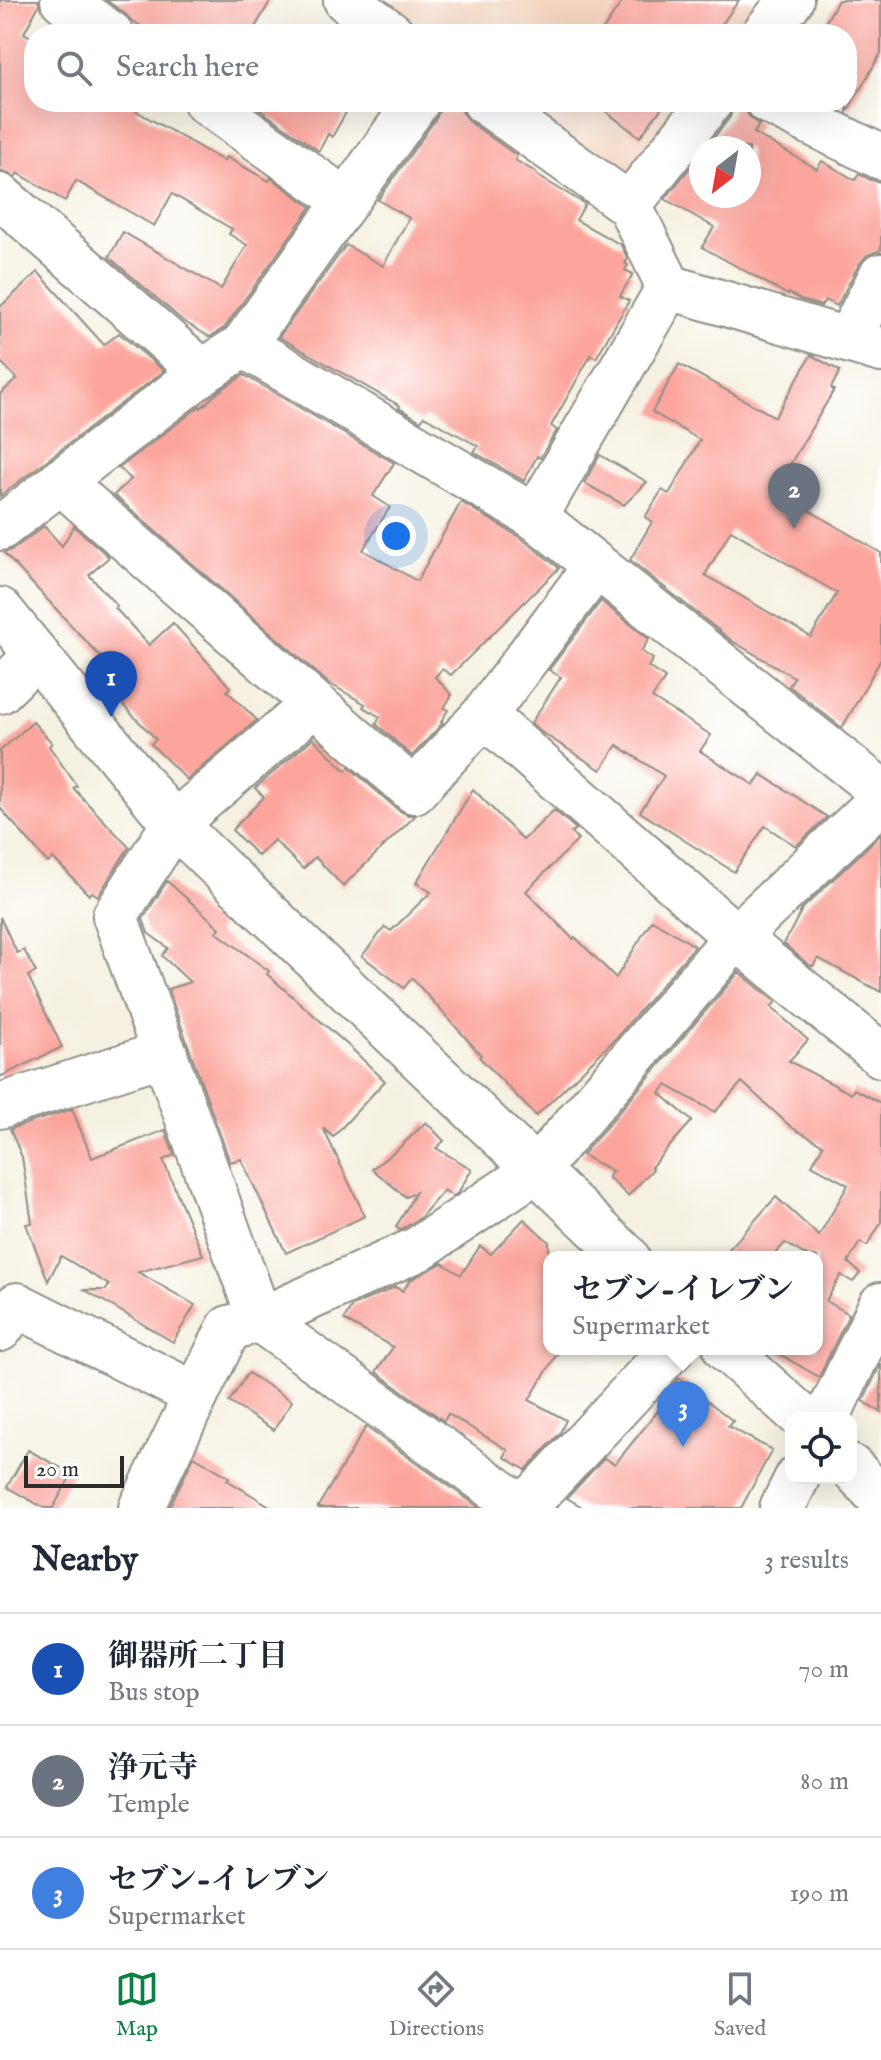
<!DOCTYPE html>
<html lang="en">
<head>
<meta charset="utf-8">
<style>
  :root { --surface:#fff; --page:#f2f2f3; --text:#1f2937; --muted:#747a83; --line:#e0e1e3; --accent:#0b8043 }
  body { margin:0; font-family:"IM FELL English","Noto Serif JP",serif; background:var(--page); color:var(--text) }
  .controls { position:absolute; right:24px; bottom:24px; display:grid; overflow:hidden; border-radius:16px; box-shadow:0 8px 32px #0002 }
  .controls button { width:72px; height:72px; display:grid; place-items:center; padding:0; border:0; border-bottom:2px solid var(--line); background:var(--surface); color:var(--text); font:40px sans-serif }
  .compass { position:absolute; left:689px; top:136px; width:72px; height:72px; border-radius:50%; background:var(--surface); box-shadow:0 8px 32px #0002; rotate:211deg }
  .scale { position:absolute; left:24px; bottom:20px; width:100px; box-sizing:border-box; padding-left:8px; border:4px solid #2b2b2b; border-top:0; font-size:22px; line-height:28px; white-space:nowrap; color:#2b2b2b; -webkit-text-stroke:6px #fff; paint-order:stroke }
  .you { position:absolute; left:396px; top:536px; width:28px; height:28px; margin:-20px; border:6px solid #fff; border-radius:50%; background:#1a73e8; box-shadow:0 0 0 12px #1a73e833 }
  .badge { display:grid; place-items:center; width:52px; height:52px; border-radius:50%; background:var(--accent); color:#fff; font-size:26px; font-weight:700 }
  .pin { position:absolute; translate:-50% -66px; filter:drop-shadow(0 2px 4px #0008) }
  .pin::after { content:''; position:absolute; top:42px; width:28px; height:24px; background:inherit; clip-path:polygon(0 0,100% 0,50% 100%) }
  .popup { position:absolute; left:543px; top:1251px; width:280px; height:104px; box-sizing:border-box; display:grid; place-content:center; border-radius:16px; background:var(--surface); filter:drop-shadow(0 2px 6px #0005); font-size:26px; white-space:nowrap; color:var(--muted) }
  .popup b { font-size:30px; color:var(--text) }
  .popup::after { content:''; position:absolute; left:50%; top:100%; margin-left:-16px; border:16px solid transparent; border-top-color:var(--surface) }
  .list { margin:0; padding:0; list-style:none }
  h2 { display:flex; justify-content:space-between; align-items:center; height:104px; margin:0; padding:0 32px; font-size:34px }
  h2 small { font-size:26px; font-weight:400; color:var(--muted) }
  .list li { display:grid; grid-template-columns:52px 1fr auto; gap:24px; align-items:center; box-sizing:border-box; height:112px; padding:0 32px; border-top:2px solid var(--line) }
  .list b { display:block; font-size:30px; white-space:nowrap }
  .list p { margin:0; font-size:26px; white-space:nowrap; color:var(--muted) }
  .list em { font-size:26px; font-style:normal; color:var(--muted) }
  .icon { flex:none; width:44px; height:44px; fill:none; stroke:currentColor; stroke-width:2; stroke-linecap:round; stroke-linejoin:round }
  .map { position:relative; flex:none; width:881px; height:1508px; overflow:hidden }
  .search { position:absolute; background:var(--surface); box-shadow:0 8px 32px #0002; left:24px; right:24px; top:24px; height:88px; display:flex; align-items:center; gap:20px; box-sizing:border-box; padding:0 28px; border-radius:32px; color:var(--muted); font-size:30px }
  .sheet { height:440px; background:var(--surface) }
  nav { display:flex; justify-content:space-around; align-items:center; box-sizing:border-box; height:112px; border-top:2px solid var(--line); background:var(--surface); font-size:22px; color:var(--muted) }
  nav a { display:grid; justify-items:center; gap:4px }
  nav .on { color:var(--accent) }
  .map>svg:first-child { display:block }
</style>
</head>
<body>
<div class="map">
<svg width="881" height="1508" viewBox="0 0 881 1508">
  <rect width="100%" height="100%" fill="#fff"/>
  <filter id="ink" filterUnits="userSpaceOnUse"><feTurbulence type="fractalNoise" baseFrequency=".0125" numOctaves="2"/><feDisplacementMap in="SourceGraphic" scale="16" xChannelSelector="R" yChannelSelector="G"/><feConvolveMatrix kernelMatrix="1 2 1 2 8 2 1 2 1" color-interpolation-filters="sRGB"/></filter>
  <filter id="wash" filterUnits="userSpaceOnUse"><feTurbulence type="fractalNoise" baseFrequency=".006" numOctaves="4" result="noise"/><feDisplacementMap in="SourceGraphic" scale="32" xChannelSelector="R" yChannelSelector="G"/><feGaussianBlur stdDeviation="1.8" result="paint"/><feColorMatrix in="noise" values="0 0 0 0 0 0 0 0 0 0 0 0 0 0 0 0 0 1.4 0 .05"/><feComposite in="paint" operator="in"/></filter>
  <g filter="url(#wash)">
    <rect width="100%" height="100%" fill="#f5f1e2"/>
    <!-- built -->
    <g fill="#f3d4be">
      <polygon points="369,0 777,0 751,34 416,34"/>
      <polygon points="509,102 698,102 630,190"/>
    </g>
    <g id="blocks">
      <!-- building -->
      <g fill="#fba59c" fill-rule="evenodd">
        <polygon points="0,0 38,0 39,5 24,33 34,39 34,102 142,102 136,111 224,161 226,157 269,181 271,178 311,207 225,327 210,337 183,321 109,257 123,232 221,289 247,245 229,234 232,229 172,194 154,226 76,181 65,201 18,173 15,177 5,172 0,172"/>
        <polygon points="106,0 271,0 251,34 155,34 131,20 125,14"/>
        <polygon points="623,0 739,0 715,34 600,34"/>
        <polygon points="838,0 881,0 881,53 847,112 847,34 819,34"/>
        <polygon points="249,102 352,102 332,137 328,134 319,151"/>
        <polygon points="442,102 455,102 461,105 463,113 470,122 517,156 515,160 534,171 538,176 585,204 576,220 621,245 628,259 625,263 628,265 625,270 633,274 620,296 629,301 596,358 591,355 551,426 557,430 540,458 537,456 524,481 474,452 478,446 424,416 421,421 399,408 400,406 279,337 346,245 383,266 409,218 378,200 437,117"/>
        <polygon points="593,102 666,102 640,137"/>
        <polygon points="734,102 744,102 748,115 759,125 754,133 817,169 822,161 855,180 859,174 871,180 881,182 881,250 867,255 859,264 837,306 825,300 821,306 801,300 789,293 788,295 702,247 714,227 665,199 701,154 701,196 749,196 749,148 706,148 730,117"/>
        <polygon points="38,272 104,345 119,333 164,371 0,496 0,394 17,379 0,361 0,307"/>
        <path d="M811,355L840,371L831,388L834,390L775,490L881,553V659L842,728L789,686L794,677L732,641L630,560L652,522L645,517L662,490L669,494L700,440L652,412L679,364L775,417ZM731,530L837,593L811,637L705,575Z"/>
        <polygon points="244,375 394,463 373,496 390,507 363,550 417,581 461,502 521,538 559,568 451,675 442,669 435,677 452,695 444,708 448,710 441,722 443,723 412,756 376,724 380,717 363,707 365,704 327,682 114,495 131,479 119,468 200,406 201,408 218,392"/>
        <polygon points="600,455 647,482 624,505 584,483"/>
        <polygon points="44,526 62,546 74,526 109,557 89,575 117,606 115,608 149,645 173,623 230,687 227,691 257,720 187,780 151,744 156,739 110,692 122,680 4,553 15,548"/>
        <polygon points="601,601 649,639 641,651 653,659 648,667 665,678 652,698 711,735 700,751 754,785 761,774 827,817 796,846 765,826 734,872 640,812 664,776 617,745 601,770 541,732 531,723 561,677 549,670"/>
        <polygon points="33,722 52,743 49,746 77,786 73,788 129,847 98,896 92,892 89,895 53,858 48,863 0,808 0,751"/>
        <polygon points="313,738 346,771 349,767 398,810 408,815 416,815 343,886 315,857 303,869 274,840 258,856 232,830 264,797 255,788"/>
        <polygon points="473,789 523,840 554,810 576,829 571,833 578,840 526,891 573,939 575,937 616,978 652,920 695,946 617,1037 536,1116 479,1057 481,1055 412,978 404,988 362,956 385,927 391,931 431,892 416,883"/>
        <polygon points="881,834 881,992 818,958 813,966 809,965 784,944 802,909"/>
        <polygon points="167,881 220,928 216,932 269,971 267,974 350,1047 385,1081 333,1137 323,1128 365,1216 286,1253 241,1159 230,1162 168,989 190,982 162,956 168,948 148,933 143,919"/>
        <polygon points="0,917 17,953 24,950 36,972 28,976 62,1047 0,1077"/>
        <polygon points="739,972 776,1002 771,1007 808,1040 789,1061 851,1094 854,1089 881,1103 881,1223 867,1246 860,1242 848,1262 860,1273 853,1282 841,1275 826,1301 849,1314 819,1377 771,1349 817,1349 817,1257 809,1257 785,1243 772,1257 722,1257 776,1197 819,1236 848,1185 812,1165 823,1145 791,1127 742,1082 715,1112 666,1085 660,1093 692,1121 651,1167 653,1169 628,1196 608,1177 613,1171 582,1155"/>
        <polygon points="72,1109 92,1158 165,1130 174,1155 163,1160 203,1255 138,1272 195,1305 173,1342 85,1290 106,1290 109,1285 61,1256 48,1281 26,1224 32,1223 22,1157 10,1129"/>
        <polygon points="426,1122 444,1141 436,1148 472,1169 458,1193 453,1196 444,1190 420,1218 400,1230 396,1227 416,1192 406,1197 372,1169 400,1147"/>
        <polygon points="524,1219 549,1242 549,1349 560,1349 529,1400 566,1420 560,1433 526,1470 504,1457 508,1450 448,1414 444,1421 376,1372 393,1347 344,1320 352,1306 395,1287 403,1291 410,1280 442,1263 461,1275 480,1246 491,1254"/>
        <polygon points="881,1363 881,1412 863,1401"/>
        <polygon points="248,1373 292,1401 274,1430 229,1402"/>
        <polygon points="679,1378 733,1421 728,1426 772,1450 741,1508 584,1508 567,1498 604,1458 615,1464 666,1401 661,1398"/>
        <polygon points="366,1427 480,1508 317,1508"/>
        <polygon points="28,1450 72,1474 53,1508 44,1508 7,1487"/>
        <polygon points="194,1456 229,1477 227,1480 273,1508 169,1508"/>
      </g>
    </g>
  </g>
  <g filter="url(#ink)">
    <use href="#blocks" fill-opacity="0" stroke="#908e86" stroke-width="2"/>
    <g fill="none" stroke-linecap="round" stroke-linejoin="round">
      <!-- minor casing -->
      <g stroke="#908e86" stroke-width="48">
        <g id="minor">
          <polyline points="63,0 111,34"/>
          <polyline points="346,0 392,34"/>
          <polyline points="764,34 791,0"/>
          <polyline points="206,102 346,201"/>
          <polyline points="485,102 629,205 669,287 881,350"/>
          <polyline points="769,102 881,157"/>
          <polyline points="0,196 203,372"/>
          <polyline points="629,205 710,102"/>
          <polyline points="848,340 881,276"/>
          <polyline points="243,345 535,517 881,791"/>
          <polyline points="60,481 414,791 484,715 596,566"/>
          <polyline points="535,517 669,287"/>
          <polyline points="0,528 203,372 243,345 417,102"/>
          <polyline points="0,610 174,824 627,1257"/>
          <polyline points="0,691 37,655"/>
          <polyline points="314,704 174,824 115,916 260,1320 523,1508"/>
          <polyline points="484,715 736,937 881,1055"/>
          <polyline points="0,1106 165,1053"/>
          <polyline points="0,1329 17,1305 196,1395"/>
          <polyline points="726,1349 803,1418"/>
          <polyline points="827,1418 881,1305"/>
          <polyline points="851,1467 881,1499"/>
          <polyline points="141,1508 229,1328 260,1320 418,1249 535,1171 736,937 881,800"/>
          <polyline points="524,1508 672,1349"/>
          <polyline points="782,1508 797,1478"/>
        </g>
      </g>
      <!-- minor -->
      <use href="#minor" stroke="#fff" stroke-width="44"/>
    </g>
  </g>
</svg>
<div class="controls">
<button><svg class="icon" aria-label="locate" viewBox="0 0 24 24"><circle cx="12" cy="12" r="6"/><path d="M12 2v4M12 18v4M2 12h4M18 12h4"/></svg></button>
</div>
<svg class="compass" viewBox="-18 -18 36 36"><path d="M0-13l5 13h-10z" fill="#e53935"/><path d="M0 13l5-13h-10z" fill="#747a83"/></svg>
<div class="scale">20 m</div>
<div class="you"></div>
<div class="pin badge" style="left:111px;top:717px;background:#1a4fb4">1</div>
<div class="pin badge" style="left:794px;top:529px;background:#6b7280">2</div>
<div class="pin badge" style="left:683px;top:1447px;background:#3f7fe0">3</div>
<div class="popup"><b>セブン-イレブン</b>Supermarket</div>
<div class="search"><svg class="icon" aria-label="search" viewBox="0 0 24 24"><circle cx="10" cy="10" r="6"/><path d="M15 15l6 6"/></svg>Search here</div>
</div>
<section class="sheet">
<h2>Nearby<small>3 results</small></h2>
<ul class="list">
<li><span class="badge" style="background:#1a4fb4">1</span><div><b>御器所二丁目</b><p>Bus stop</p></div><em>70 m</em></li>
<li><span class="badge" style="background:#6b7280">2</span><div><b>浄元寺</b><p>Temple</p></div><em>80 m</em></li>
<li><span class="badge" style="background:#3f7fe0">3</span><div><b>セブン-イレブン</b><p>Supermarket</p></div><em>190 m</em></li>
</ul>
</section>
<nav>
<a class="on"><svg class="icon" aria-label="map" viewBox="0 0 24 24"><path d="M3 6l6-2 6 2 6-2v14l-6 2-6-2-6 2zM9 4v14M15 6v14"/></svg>Map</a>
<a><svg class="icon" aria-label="directions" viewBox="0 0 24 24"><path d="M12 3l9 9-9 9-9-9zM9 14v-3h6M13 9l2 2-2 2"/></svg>Directions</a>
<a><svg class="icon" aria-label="saved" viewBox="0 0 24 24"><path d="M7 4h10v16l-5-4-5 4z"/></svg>Saved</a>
</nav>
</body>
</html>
